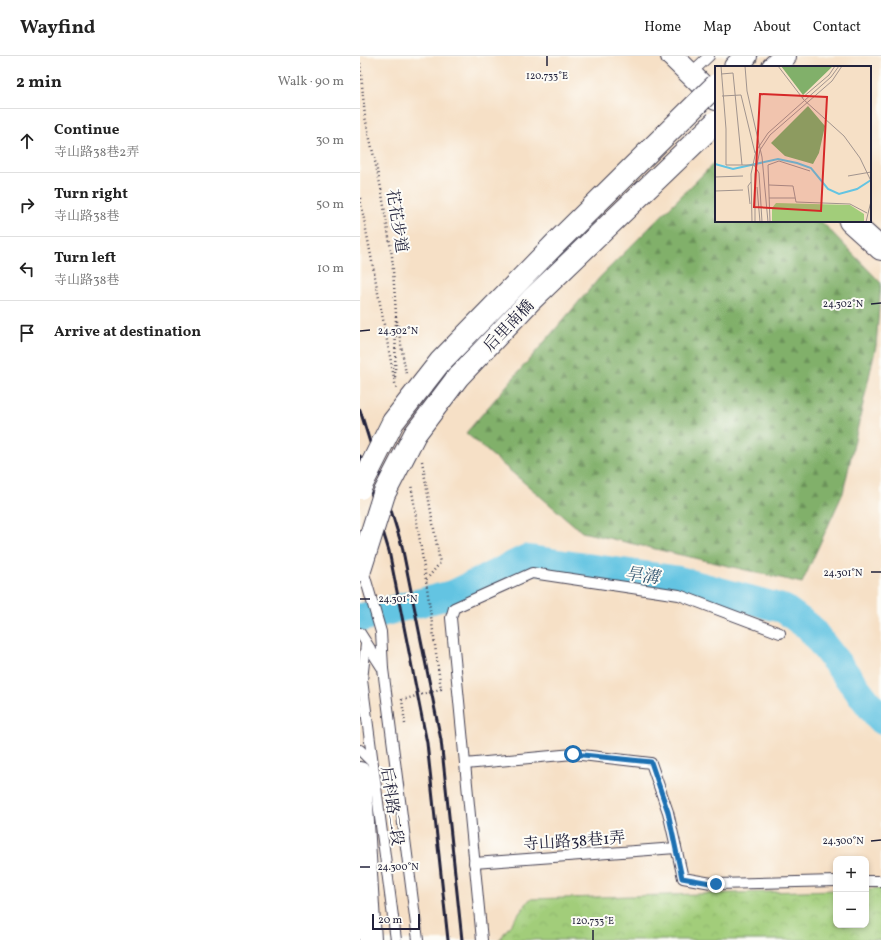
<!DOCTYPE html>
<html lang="en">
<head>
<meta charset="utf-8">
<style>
  :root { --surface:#fff; --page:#f6f6f6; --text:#222; --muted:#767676; --line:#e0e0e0 }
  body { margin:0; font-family:Vollkorn,"Noto Serif TC",serif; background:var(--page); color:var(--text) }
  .controls { position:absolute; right:12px; bottom:12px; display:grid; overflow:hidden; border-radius:8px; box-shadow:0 2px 6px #0003 }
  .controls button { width:36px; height:36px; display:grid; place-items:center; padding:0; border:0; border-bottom:1px solid var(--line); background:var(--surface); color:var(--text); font:20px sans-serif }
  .scale { position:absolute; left:12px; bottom:10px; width:48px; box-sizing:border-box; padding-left:4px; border:2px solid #22223b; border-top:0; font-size:11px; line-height:14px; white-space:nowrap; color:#22223b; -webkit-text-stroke:3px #fdfcf7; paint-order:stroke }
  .stop { position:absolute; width:12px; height:12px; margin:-9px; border:3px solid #1f6fb2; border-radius:50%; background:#fff }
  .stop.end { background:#1f6fb2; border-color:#fff; box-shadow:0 1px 4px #0008 }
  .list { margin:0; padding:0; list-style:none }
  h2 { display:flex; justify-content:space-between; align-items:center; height:52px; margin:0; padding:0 16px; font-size:17px }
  h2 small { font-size:13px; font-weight:400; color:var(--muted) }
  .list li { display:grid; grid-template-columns:26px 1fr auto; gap:12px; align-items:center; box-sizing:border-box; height:64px; padding:0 16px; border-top:1px solid var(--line) }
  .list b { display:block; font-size:15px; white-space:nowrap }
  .list p { margin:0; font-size:13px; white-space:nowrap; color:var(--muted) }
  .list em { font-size:13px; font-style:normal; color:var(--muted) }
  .icon { flex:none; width:22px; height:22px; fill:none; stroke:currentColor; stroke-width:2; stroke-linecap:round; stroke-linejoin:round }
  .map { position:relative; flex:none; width:521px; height:884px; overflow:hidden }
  header { display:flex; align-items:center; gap:24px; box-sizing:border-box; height:56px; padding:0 20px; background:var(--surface); border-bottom:1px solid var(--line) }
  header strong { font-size:19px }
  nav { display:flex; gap:22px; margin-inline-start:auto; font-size:14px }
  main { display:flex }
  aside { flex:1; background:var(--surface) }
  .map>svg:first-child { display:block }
</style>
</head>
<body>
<header>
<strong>Wayfind</strong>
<nav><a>Home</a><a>Map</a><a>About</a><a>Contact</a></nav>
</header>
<main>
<aside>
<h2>2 min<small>Walk · 90 m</small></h2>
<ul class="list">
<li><svg class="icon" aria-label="ahead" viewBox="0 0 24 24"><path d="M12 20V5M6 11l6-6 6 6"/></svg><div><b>Continue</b><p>寺山路38巷2弄</p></div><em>30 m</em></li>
<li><svg class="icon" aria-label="right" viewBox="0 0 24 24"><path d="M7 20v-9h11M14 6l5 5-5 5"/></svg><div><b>Turn right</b><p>寺山路38巷</p></div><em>50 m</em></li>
<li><svg class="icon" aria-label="left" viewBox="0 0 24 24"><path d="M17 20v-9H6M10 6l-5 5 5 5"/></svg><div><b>Turn left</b><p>寺山路38巷</p></div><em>10 m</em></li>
<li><svg class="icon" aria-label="arrive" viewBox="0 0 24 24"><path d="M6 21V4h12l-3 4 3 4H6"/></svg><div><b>Arrive at destination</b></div></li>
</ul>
</aside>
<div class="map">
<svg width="521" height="884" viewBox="0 0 521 884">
  <defs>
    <pattern id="forest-firs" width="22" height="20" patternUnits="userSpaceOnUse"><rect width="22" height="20" fill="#81b06a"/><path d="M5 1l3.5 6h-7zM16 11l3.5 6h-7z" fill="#698f58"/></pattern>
    <pattern id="park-crowns" width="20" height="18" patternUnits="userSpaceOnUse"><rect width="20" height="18" fill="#a2cd7a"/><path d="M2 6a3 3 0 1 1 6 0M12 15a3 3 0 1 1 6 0" fill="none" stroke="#8bb06a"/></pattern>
  </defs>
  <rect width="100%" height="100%" fill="#fdfcf7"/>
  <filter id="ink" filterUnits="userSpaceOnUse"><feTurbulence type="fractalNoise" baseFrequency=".025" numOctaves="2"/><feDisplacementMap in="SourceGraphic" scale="8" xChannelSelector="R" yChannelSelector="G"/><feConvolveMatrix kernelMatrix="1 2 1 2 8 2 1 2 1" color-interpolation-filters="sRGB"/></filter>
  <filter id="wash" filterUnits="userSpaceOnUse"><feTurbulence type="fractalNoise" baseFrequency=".012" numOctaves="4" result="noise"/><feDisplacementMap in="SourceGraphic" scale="16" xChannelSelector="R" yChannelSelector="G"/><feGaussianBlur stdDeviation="0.9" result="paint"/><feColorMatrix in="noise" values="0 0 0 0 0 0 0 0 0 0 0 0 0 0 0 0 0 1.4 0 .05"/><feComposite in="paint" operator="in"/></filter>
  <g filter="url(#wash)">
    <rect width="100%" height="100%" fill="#f6e0c6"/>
    <!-- forest -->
    <polygon fill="url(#forest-firs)" stroke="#526952" points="356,105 356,165 461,165 521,227 516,290 483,437 442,527 222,476 106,377 241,220"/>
    <!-- park -->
    <polygon fill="url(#park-crowns)" stroke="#62785a" points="521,832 521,884 139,884 170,843 476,834 476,869 506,869 506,833"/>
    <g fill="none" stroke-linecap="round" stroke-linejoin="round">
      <!-- river -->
      <polyline stroke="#64c4e2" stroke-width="29" points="0,562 94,538 166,503 317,524 424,553 450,572 521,664"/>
    </g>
  </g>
  <g filter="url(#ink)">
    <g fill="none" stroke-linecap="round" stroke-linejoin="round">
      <!-- service casing -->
      <g stroke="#423e50" stroke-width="12">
        <g id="service">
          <polyline points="330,18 349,0"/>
          <polyline points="2,511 21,576 23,612"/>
          <polyline points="0,577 23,613 58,884"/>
          <polyline points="6,588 2,624 36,884"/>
          <polyline points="0,694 12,706"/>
          <polyline points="105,708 213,698 291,707 308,756 323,822 357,828 476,825"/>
          <polyline points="114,807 316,792"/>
          <polyline points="506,825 521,825"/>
          <polyline points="122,884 91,562 94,552 172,517 319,539 420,577"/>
        </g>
      </g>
      <!-- tertiary casing -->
      <g stroke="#423e50" stroke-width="24">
        <g id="tertiary">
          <polyline points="312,0 356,43"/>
          <polyline points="375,11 386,0"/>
          <polyline points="413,11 425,0"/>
          <polyline points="490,165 521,193"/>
          <polyline points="0,717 10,884"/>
        </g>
      </g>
      <!-- path -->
      <g stroke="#423e50" stroke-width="2.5" stroke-dasharray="1 3" stroke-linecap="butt">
        <polyline points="0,7 5,61 21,132 32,200 36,258 35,321"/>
        <polyline points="0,142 36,332"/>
        <polyline points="37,265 46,318"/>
        <polyline points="62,405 80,507 66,524"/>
        <polyline points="45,668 42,644 81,633 66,524 51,428"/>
      </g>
      <!-- service -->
      <use href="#service" stroke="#fff" stroke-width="10"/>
      <!-- tertiary -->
      <use href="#tertiary" stroke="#fff" stroke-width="22"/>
      <!-- rail -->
      <g stroke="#22223b" stroke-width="3">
        <polyline points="0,354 42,490 81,684 102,884"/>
        <polyline points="0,400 29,495 67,687 88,884"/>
      </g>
      <!-- tertiary-bridge casing -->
      <g stroke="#423e50" stroke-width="24" stroke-linecap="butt">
        <g id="tertiary-bridge">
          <polyline points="0,432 33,366 80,306 195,188 356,29"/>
          <polyline points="0,514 24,438 55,378 98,321 171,244 356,66"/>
        </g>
      </g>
      <!-- tertiary-bridge -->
      <use href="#tertiary-bridge" stroke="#fff" stroke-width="22"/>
    </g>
  </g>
  <g fill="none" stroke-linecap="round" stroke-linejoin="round" filter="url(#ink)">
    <!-- route -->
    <polyline stroke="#1f6fb2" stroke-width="5" points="213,698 291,706 308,756 322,822 356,828"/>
  </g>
  <!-- ticks -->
  <path fill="none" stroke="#22223b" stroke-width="1.5" d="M187,0V10M511,248L521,247M0,275L10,274M511,516H521M0,543H10M511,785L521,784M0,811H10M233,874V884"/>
  <g text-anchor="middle" stroke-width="4" stroke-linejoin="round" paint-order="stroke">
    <!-- street labels -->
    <g font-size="16" fill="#22223b" stroke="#fdfcf7">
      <text transform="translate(38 165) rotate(81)" y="6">花花步道</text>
      <text transform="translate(148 269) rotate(-46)" y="6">后里南橋</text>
      <text transform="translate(33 750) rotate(82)" y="6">后科路二段</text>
      <text transform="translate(214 784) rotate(-4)" y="6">寺山路38巷1弄</text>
    </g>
    <!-- water labels -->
    <g font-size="17" font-style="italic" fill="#395b75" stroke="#fdfcf7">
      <text transform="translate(282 519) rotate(8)" y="6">旱溝</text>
    </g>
  </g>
  <!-- overview -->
  <g transform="translate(355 10)">
    <rect width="156" height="156" fill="#f6e0c6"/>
    <path d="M66,0H118L88,29ZM93,40L110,60L104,87L98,98L70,90L56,77Z" fill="#81b06a"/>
    <path d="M61,137L135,139L149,148V156H57V142Z" fill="#a2cd7a"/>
    <path fill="none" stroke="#64c4e2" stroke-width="2" d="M0,98L18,103L63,93L82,97L96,102L113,123L124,128L142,123L156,114"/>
    <path fill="none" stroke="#a1948e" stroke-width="1" d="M6,0L11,63V99H39L44,107L47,156M30,0L32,25L47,91L53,156M63,0L89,34L129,70L145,92L156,115M6,8L18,7L27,99M7,30L26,29L40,87M87,32L114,9L120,0M133,110L156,106M0,111L28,110M54,119L78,120L81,136L135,138L152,147M42,121L45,156M0,125L28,124M54,132H80M35,138L33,120L36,116M37,156L36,108L41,85L53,67L116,11L124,0M40,156V108L45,84L55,69L117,15L127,0M55,156L53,99L64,95L95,105M151,156L156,135"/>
    <path fill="#d62828" fill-opacity="0.15" stroke="#d62828" stroke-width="2" d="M45,28L112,31L106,145L39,141Z"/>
    <rect width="156" height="156" fill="none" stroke="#22223b" stroke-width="2"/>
  </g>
  <g font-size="10" text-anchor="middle" fill="#22223b" stroke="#fdfcf7" stroke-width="4" stroke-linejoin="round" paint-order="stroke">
    <text x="187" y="23">120.733°E</text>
    <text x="483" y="251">24.302°N</text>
    <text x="38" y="278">24.302°N</text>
    <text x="483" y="520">24.301°N</text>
    <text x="38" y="546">24.301°N</text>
    <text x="483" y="788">24.300°N</text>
    <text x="38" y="814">24.300°N</text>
    <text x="233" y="868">120.733°E</text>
  </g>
</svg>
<div class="controls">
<button>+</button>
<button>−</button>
</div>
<div class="scale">20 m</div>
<div class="stop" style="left:213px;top:698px"></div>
<div class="stop end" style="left:356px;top:828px"></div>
</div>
</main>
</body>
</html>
